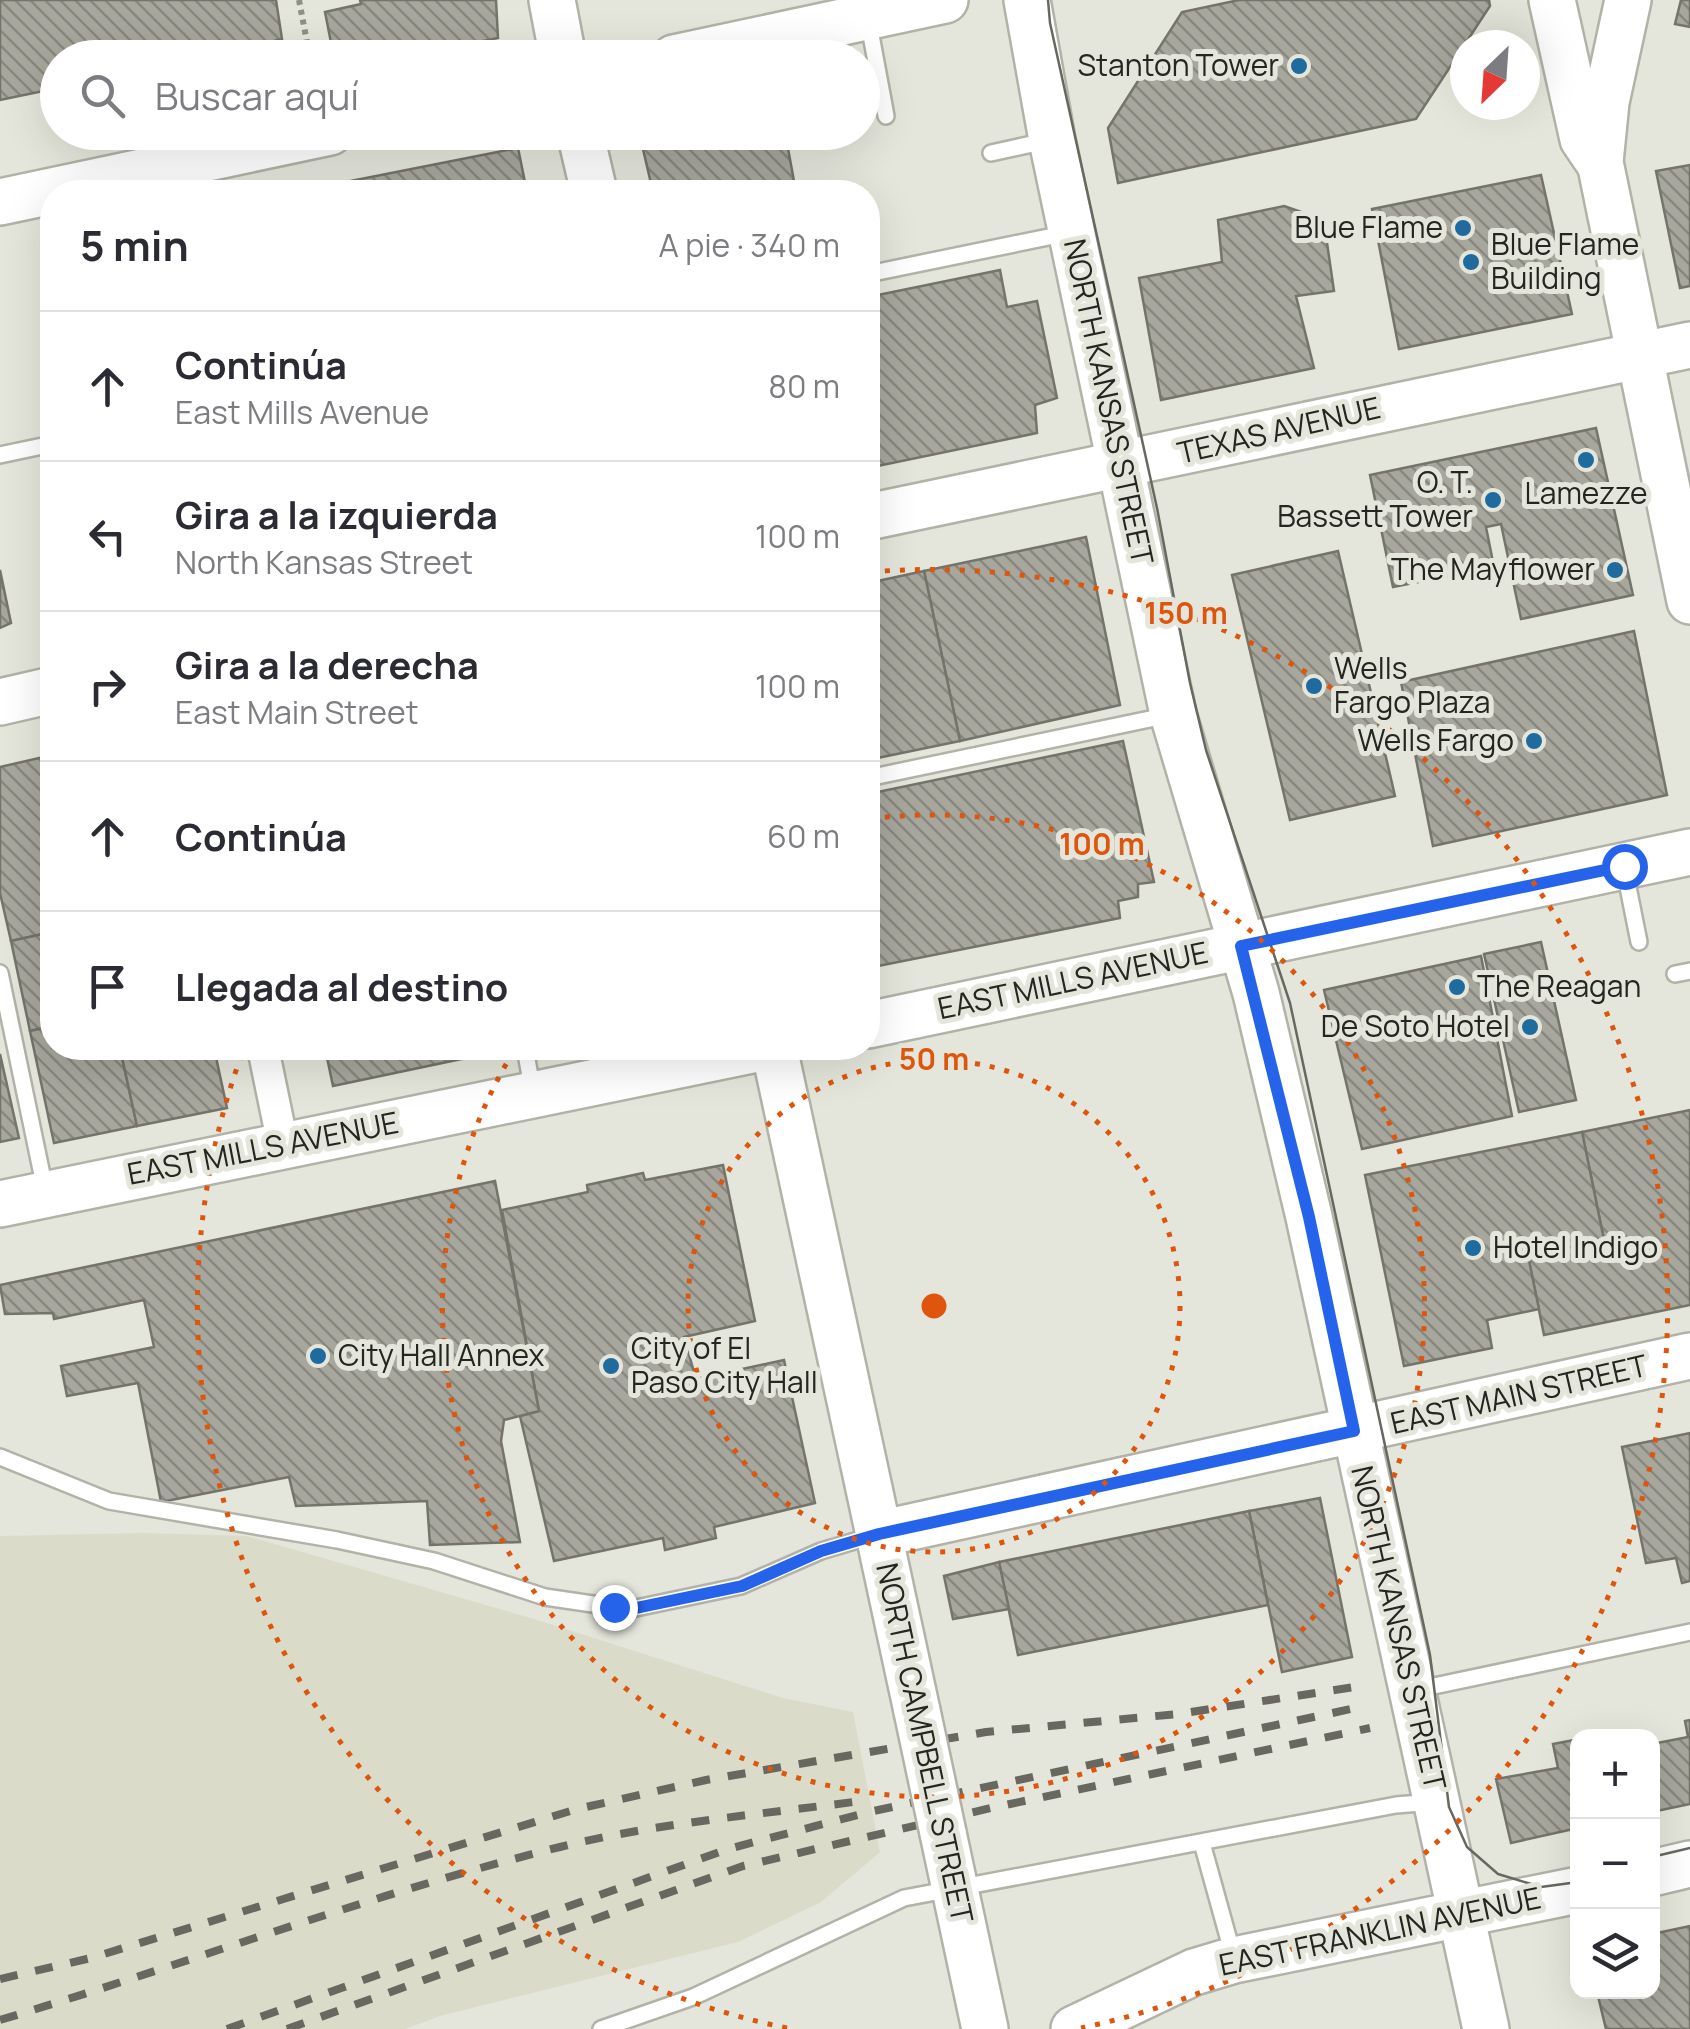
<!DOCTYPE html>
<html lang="es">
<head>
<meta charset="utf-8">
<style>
  :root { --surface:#fff; --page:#f7f7f7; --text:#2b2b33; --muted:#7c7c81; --line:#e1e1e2 }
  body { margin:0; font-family:Manrope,sans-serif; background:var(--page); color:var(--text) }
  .controls { position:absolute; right:30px; bottom:30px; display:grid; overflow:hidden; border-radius:20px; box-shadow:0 10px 40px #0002 }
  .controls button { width:90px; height:90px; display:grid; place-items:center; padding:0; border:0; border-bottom:2px solid var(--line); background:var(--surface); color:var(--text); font:50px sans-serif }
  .compass { position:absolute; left:1450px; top:30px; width:90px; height:90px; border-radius:50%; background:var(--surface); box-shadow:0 10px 40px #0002; rotate:205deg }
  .stop { position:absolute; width:30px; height:30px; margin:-22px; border:8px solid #2563eb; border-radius:50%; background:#fff }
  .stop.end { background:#2563eb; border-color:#fff; box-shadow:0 2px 10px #0008 }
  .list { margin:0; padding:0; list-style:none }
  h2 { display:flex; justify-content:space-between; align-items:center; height:130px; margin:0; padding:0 40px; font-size:42px }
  h2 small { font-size:32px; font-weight:400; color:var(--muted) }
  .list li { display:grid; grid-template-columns:65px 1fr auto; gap:30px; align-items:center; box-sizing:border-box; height:150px; padding:0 40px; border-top:2px solid var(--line) }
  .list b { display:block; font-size:38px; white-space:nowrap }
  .list p { margin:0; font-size:32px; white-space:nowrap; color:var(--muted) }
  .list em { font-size:32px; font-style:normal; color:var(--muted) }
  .icon { flex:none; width:55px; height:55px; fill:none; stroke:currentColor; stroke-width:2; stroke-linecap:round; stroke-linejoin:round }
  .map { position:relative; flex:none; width:1690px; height:2029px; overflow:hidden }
  .search { position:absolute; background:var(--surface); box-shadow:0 10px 40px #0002; left:40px; top:40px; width:840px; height:110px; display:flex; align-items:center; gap:25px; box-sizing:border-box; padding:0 35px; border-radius:55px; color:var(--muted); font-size:38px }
  .panel { position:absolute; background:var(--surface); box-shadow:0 10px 40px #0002; left:40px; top:180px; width:840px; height:880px; border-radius:40px }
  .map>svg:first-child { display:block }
</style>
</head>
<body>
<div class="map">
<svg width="1690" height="2029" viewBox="0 0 1690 2029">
  <defs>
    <pattern id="building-back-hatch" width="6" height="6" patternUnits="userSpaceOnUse" patternTransform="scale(2.5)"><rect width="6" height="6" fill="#a7a79d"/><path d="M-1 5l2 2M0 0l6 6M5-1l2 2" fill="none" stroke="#888880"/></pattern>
  </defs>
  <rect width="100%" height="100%" fill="#e5e6db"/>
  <!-- built -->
  <polygon fill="#dbdbc9" points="143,1533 247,1536 534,1619 783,1698 853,1712 880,1852 821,1902 738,1942 440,2016 405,2029 0,2029 0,1536"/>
  <!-- building -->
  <g fill="url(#building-back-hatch)" stroke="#74746b" stroke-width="2.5">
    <polygon points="0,0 276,0 282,39 207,58 58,58 58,88 0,100"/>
    <polygon points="360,0 496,0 498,38 399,58 334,58 325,12 361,4"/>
    <polygon points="1239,0 1489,0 1490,6 1416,119 1118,183 1108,128 1182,12"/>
    <polygon points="1681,0 1690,0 1690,27 1675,24"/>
    <polygon points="639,132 785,132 796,192 653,192"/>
    <polygon points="518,148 527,192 295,192"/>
    <polygon points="1690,165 1690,286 1680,288 1656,171"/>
    <polygon points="1541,175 1572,314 1399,349 1372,209"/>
    <polygon points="1284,206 1310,215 1326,236 1334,291 1296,296 1314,368 1161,400 1139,278 1222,262 1218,220"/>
    <polygon points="1000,270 1007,307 1037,301 1057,398 1035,405 1037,433 868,468 868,297"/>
    <polygon points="1596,428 1633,595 1521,619 1501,524 1486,527 1494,567 1393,587 1370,475"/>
    <polygon points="1086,537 1120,705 960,741 924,571"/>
    <polygon points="1338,551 1395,796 1290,820 1232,575"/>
    <polygon points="0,570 11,623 0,628"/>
    <polygon points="924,571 960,741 868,760 868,583"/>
    <polygon points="1634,631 1667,795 1433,846 1401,682"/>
    <polygon points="1123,741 1154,882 1138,884 1138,897 1118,901 1120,918 868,968 868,794"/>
    <polygon points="52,755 52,932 11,941 0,893 0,767"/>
    <polygon points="52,932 52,1026 30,1031 11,941"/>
    <polygon points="1541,942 1576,1100 1519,1112 1484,954"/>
    <polygon points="1481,956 1512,1116 1362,1149 1324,990"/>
    <polygon points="52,1026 52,1048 120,1048 137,1126 54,1143 30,1031"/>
    <polygon points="120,1048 214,1048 227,1108 137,1126"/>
    <polygon points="325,1048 503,1048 504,1050 333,1086"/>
    <polygon points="0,1054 19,1138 0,1142"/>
    <polygon points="1690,1110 1690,1305 1544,1335 1528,1256 1604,1240 1582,1132"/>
    <polygon points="1582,1132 1604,1240 1528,1256 1539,1309 1487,1320 1492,1348 1404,1366 1365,1175"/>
    <polygon points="723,1165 755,1321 684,1337 696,1379 784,1360 815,1503 714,1527 716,1538 665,1550 663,1538 554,1561 520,1416 539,1411 502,1210 588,1192 587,1185 643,1173 645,1180"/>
    <polygon points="495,1181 539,1411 504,1420 501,1441 520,1542 430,1545 427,1501 296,1506 289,1477 161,1502 138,1383 67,1396 61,1366 154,1347 144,1300 54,1319 53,1313 5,1314 0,1285"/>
    <polygon points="1690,1433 1690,1581 1682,1583 1676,1558 1646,1563 1622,1447"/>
    <polygon points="1320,1498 1352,1657 1282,1672 1249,1511"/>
    <polygon points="1249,1511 1268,1605 1018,1655 999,1562"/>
    <polygon points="999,1562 1009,1609 953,1619 944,1576"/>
    <polygon points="1690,1720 1690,1804 1652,1812 1652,1744 1688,1737 1685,1721"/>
    <polygon points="1574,1740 1578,1828 1511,1843 1496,1779 1558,1768 1553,1744"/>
    <polygon points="1690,1926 1690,2029 1606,2029 1597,1992 1652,1992 1652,1934"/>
  </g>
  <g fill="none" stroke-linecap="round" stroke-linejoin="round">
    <!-- lane casing -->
    <g stroke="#b2b2a8" stroke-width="20">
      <g id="lane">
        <polyline points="868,19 886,116"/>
        <polyline points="991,153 1046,141"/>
        <polyline points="868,274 1068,233"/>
        <polyline points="0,455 52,444"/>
        <polyline points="868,778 1169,715"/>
        <polyline points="1625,872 1639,942"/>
        <polyline points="0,973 45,1189"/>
        <polyline points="1675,974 1690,971"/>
        <polyline points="525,1048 533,1093"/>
        <polyline points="0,1457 109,1501 337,1540 434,1561 545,1597 613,1607 636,1608 741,1586 821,1551 875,1535"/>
        <polyline points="1415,1690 1690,1632"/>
        <polyline points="1202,1843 1233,1955"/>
        <polyline points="601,2029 693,1997 904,1898 1396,1805 1433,1802"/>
      </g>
    </g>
    <!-- street casing -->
    <g stroke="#b2b2a8" stroke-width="35">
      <polyline id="street" points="263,1048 283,1145"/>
    </g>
    <!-- secondary casing -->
    <g stroke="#b2b2a8" stroke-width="50">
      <g id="secondary">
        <polyline points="552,0 563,58"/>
        <polyline points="1027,0 1052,140 1173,714 1256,993 1309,1217 1486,2029"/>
        <polyline points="1552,0 1583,139 1598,161"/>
        <polyline points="1628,0 1606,102 1600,162 1690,601"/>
        <polyline points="674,58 945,0"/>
        <polyline points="580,132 594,192"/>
        <polyline points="0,202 330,132"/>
        <polyline points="868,517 1690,345"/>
        <polyline points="0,702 52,690"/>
        <polyline points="868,1025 1690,852"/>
        <polyline points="774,1048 917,1711"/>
        <polyline points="0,1204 762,1048"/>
        <polyline points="879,1534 1690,1356"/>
        <polyline points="943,1833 985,2029"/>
        <polyline points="1652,1873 1690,1864"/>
        <polyline points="1074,2029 1194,1972 1234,1960 1578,1890"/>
      </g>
    </g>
    <!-- path -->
    <polyline stroke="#8f8f87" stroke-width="6" stroke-dasharray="5 5" stroke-linecap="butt" points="299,0 310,58"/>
    <!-- lane -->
    <use href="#lane" stroke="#fff" stroke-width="15"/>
    <!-- street -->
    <use href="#street" stroke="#fff" stroke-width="30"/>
    <!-- secondary -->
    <use href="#secondary" stroke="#fff" stroke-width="45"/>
    <!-- tram -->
    <g stroke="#686861" stroke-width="2.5">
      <polyline points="1048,0 1050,23 1157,508 1190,683 1206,750 1290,1003 1430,1655 1449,1807 1467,1847 1498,1874 1541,1887 1578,1882"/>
      <polyline points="1652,1857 1690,1848"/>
    </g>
    <!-- rail -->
    <g stroke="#686861" stroke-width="8" stroke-dasharray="18 18" stroke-linecap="butt">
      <polyline points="0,1979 91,1958 577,1809 706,1780 986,1732 1178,1714 1361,1686"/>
      <path d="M0,2020C187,1964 370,1894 560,1847C661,1822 766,1814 868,1800"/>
      <polyline points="227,2029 728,1849 869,1812 1365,1706"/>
      <polyline points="287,2029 743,1866 991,1808 1370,1728"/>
    </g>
    <!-- secondary-bridge casing -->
    <g stroke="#b2b2a8" stroke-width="50" stroke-linecap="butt">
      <polyline id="secondary-bridge" points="917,1711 943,1833"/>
    </g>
    <!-- secondary-bridge -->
    <use href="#secondary-bridge" stroke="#fff" stroke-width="45"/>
  </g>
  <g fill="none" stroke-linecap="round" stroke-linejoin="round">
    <!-- route -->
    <polyline stroke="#2563eb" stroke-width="12" points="614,1607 636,1608 742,1586 821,1551 879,1534 1354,1431 1309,1217 1241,946 1624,866"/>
  </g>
  <!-- distance rings -->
  <g fill="none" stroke="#de560d" stroke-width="5" stroke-dasharray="5 10">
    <circle cx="934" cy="1306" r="246"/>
    <path d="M870 819A491 491 0 1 1 515 1049"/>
    <path d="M787 2028A737 737 0 0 1 244 1048M870 572A737 737 0 0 1 1081 2028"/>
  </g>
  <!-- markers -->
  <g fill="#206a9d" stroke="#e5e6db" stroke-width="4">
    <circle cx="1299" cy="66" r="10"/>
    <circle cx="1463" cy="228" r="10"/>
    <circle cx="1471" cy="262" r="10"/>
    <circle cx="1586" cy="460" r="10"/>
    <circle cx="1493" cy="500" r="10"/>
    <circle cx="1615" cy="570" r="10"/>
    <circle cx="1314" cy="686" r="10"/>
    <circle cx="1534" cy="741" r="10"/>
    <circle cx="1457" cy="987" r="10"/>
    <circle cx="1530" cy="1027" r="10"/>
    <circle cx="1473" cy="1248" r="10"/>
    <circle cx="318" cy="1356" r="10"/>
    <circle cx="611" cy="1366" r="10"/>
  </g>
  <g text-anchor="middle" stroke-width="10" stroke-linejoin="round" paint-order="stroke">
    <!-- poi labels -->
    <g font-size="30" fill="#252521" stroke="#e5e6db" text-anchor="end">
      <text x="1279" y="76">Stanton Tower</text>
      <text x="1443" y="238">Blue Flame</text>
      <text x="1491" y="255" text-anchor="start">Blue Flame<tspan x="1491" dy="34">Building</tspan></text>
      <text x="1473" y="493">O. T.<tspan x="1473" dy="34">Bassett Tower</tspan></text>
      <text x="1586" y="504" text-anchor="middle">Lamezze</text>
      <text x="1595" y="580">The Mayflower</text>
      <text x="1334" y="679" text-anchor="start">Wells<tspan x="1334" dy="34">Fargo Plaza</tspan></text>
      <text x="1514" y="751">Wells Fargo</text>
      <text x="1477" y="997" text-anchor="start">The Reagan</text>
      <text x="1510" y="1037">De Soto Hotel</text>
      <text x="1493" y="1258" text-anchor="start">Hotel Indigo</text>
      <text x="631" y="1359" text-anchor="start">City of El<tspan x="631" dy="34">Paso City Hall</tspan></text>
      <text x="338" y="1366" text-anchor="start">City Hall Annex</text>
    </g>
    <!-- street labels -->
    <g font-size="30" fill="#252521" stroke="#e5e6db">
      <text transform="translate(1108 402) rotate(78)" y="10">NORTH KANSAS STREET</text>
      <text transform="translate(1279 431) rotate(-13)" y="10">TEXAS AVENUE</text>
      <text transform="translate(1073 981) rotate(-12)" y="10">EAST MILLS AVENUE</text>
      <text transform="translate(263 1149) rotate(-11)" y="10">EAST MILLS AVENUE</text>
      <text transform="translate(1519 1395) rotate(-13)" y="10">EAST MAIN STREET</text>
      <text transform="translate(1398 1628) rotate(77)" y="10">NORTH KANSAS STREET</text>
      <text transform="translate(924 1743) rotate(78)" y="10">NORTH CAMPBELL STREET</text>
      <text transform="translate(1380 1932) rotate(-12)" y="10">EAST FRANKLIN AVENUE</text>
    </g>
  </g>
  <circle cx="934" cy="1306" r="15" fill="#de560d" stroke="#e5e6db" stroke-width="5"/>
  <g font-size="30" text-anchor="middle" font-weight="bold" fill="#de560d" stroke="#e5e6db" stroke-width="10" stroke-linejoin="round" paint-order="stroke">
    <text x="1186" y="624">150 m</text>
    <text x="1102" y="855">100 m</text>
    <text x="934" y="1070">50 m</text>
  </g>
</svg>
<div class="controls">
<button>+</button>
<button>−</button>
<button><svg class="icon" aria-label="layers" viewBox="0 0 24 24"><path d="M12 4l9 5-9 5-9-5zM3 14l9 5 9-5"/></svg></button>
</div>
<svg class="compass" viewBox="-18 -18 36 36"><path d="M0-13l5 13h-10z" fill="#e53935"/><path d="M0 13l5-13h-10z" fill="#7c7c81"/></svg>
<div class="stop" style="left:1624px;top:866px"></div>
<div class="stop end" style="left:614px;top:1607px"></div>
<div class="search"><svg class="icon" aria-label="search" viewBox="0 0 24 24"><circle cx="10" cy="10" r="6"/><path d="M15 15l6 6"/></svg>Buscar aquí</div>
<section class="panel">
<h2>5 min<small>A pie · 340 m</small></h2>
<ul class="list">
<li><svg class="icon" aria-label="ahead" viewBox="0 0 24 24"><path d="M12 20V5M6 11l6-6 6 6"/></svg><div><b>Continúa</b><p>East Mills Avenue</p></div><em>80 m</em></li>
<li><svg class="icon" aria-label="left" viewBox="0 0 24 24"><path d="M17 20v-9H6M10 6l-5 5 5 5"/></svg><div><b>Gira a la izquierda</b><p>North Kansas Street</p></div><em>100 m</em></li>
<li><svg class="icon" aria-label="right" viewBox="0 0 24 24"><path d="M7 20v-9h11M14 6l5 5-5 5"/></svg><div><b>Gira a la derecha</b><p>East Main Street</p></div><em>100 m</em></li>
<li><svg class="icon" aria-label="ahead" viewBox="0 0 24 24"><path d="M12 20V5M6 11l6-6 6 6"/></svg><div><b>Continúa</b></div><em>60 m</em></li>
<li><svg class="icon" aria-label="arrive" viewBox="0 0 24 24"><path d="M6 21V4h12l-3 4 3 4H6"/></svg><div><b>Llegada al destino</b></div></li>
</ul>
</section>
</div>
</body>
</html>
